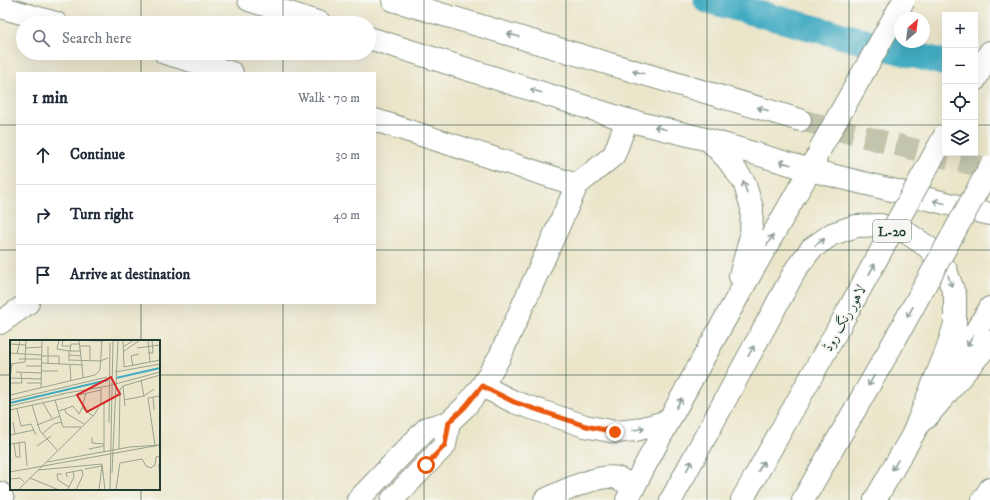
<!DOCTYPE html>
<html lang="en">
<head>
<meta charset="utf-8">
<style>
  :root { --surface:#fff; --page:#f6f6f7; --text:#1f2937; --muted:#747a83; --line:#e0e1e3 }
  body { margin:0; font-family:"IM FELL DW Pica",Amiri,serif; background:var(--page); color:var(--text) }
  .controls { position:absolute; right:12px; top:12px; display:grid; overflow:hidden; border-radius:0px; box-shadow:0 4px 16px #0002 }
  .controls button { width:36px; height:36px; display:grid; place-items:center; padding:0; border:0; border-bottom:1px solid var(--line); background:var(--surface); color:var(--text); font:20px sans-serif }
  .compass { position:absolute; left:894px; top:12px; width:36px; height:36px; border-radius:50%; background:var(--surface); box-shadow:0 4px 16px #0002; rotate:28deg }
  .stop { position:absolute; width:12px; height:12px; margin:-9px; border:3px solid #ea580c; border-radius:50%; background:#fff }
  .stop.end { background:#ea580c; border-color:#fff; box-shadow:0 1px 4px #0008 }
  .list { margin:0; padding:0; list-style:none }
  h2 { display:flex; justify-content:space-between; align-items:center; height:52px; margin:0; padding:0 16px; font-size:17px }
  h2 small { font-size:13px; font-weight:400; color:var(--muted) }
  .list li { display:grid; grid-template-columns:26px 1fr auto; gap:12px; align-items:center; box-sizing:border-box; height:60px; padding:0 16px; border-top:1px solid var(--line) }
  .list b { display:block; font-size:15px; white-space:nowrap }
  .list em { font-size:13px; font-style:normal; color:var(--muted) }
  .icon { flex:none; width:22px; height:22px; fill:none; stroke:currentColor; stroke-width:2; stroke-linecap:round; stroke-linejoin:round }
  .map { position:relative; flex:none; width:990px; height:500px; overflow:hidden }
  .search { position:absolute; background:var(--surface); box-shadow:0 4px 16px #0002; left:16px; top:16px; width:360px; height:44px; display:flex; align-items:center; gap:10px; box-sizing:border-box; padding:0 14px; border-radius:22px; color:var(--muted); font-size:15px }
  .panel { position:absolute; background:var(--surface); box-shadow:0 4px 16px #0002; left:16px; top:72px; width:360px; height:232px; border-radius:0px }
  .map>svg:first-child { display:block }
</style>
</head>
<body>
<div class="map">
<svg width="990" height="500" viewBox="0 0 990 500">
  <rect width="100%" height="100%" fill="#f6f6f2"/>
  <filter id="ink" filterUnits="userSpaceOnUse"><feTurbulence type="fractalNoise" baseFrequency=".025" numOctaves="2"/><feDisplacementMap in="SourceGraphic" scale="8" xChannelSelector="R" yChannelSelector="G"/><feConvolveMatrix kernelMatrix="1 2 1 2 8 2 1 2 1" color-interpolation-filters="sRGB"/></filter>
  <filter id="wash" filterUnits="userSpaceOnUse"><feTurbulence type="fractalNoise" baseFrequency=".012" numOctaves="4" result="noise"/><feDisplacementMap in="SourceGraphic" scale="16" xChannelSelector="R" yChannelSelector="G"/><feGaussianBlur stdDeviation="0.9" result="paint"/><feColorMatrix in="noise" values="0 0 0 0 0 0 0 0 0 0 0 0 0 0 0 0 0 1.4 0 .05"/><feComposite in="paint" operator="in"/></filter>
  <g filter="url(#wash)">
    <rect width="100%" height="100%" fill="#ebe6ca"/>
    <g fill="none" stroke-linecap="round" stroke-linejoin="round">
      <!-- canal -->
      <polyline stroke="#43abc2" stroke-width="27" points="707,0 945,63"/>
    </g>
  </g>
  <g filter="url(#ink)">
    <g fill="none" stroke-linecap="round" stroke-linejoin="round">
      <!-- highway-tunnel -->
      <polyline stroke="#c2c4ac" stroke-width="22" stroke-dasharray="22 11" stroke-linecap="butt" points="800,120 990,169"/>
      <!-- minor casing -->
      <g stroke="#85927f" stroke-width="24">
        <g id="minor">
          <polyline points="0,7 56,23"/>
          <polyline points="165,53 232,73"/>
          <polyline points="375,120 577,185"/>
          <polyline points="0,323 28,303"/>
          <polyline points="0,493 3,500"/>
          <path d="M545,500C561,492 600,473 617,478C623,480 629,484 634,487"/>
          <polyline points="983,500 990,489"/>
        </g>
      </g>
      <!-- major casing -->
      <g stroke="#85927f" stroke-width="24">
        <g id="major">
          <polyline points="482,386 514,402 585,426 615,432 636,430 668,421"/>
          <polyline points="358,500 427,428 449,422 465,407 482,386 500,356 577,185 614,155 627,120"/>
          <polyline points="392,500 445,445 449,422"/>
        </g>
      </g>
      <!-- highway casing -->
      <g stroke="#85927f" stroke-width="24">
        <g id="highway">
          <polyline points="249,0 320,23"/>
          <polyline points="393,0 800,120"/>
          <polyline points="369,38 627,120 709,140 810,170 990,214"/>
          <polyline points="975,80 990,52"/>
          <polyline points="710,141 728,160 744,182 752,208 751,236 740,276"/>
          <polyline points="947,379 990,308"/>
          <polyline points="926,418 990,342"/>
          <path d="M627,500C685,388 747,279 810,170L816,158"/>
          <polyline points="671,500 796,269 811,249 832,234 856,226 881,225 906,232 929,248 946,270 955,296 955,324 947,350 913,434"/>
          <polyline points="742,500 839,327"/>
          <polyline points="803,500 891,347"/>
          <polyline points="875,500 920,422"/>
        </g>
      </g>
      <!-- minor -->
      <use href="#minor" stroke="#fff" stroke-width="22"/>
      <!-- major -->
      <use href="#major" stroke="#fff" stroke-width="22"/>
      <!-- highway -->
      <use href="#highway" stroke="#fff" stroke-width="22"/>
      <!-- highway-bridge casing -->
      <g stroke="#85927f" stroke-width="24" stroke-linecap="butt">
        <g id="highway-bridge">
          <polyline points="820,149 904,0"/>
          <polyline points="839,327 945,135"/>
          <polyline points="891,347 990,167"/>
        </g>
      </g>
      <!-- highway-bridge -->
      <use href="#highway-bridge" stroke="#fff" stroke-width="22"/>
    </g>
    <!-- one-way arrows -->
    <defs><path id="oneway-shaft" d="M-6 0H5M1.5-3L5.5 0L1.5 3" fill="none" stroke-width="1.6" stroke-linecap="round" stroke-linejoin="round"/></defs>
    <g stroke="#8f9e9a">
      <use href="#oneway-shaft" transform="translate(513 35) rotate(-164)"/>
      <use href="#oneway-shaft" transform="translate(638 72) rotate(-164)"/>
      <use href="#oneway-shaft" transform="translate(536 91) rotate(-162)"/>
      <use href="#oneway-shaft" transform="translate(763 109) rotate(-164)"/>
      <use href="#oneway-shaft" transform="translate(660 128) rotate(-166)"/>
      <use href="#oneway-shaft" transform="translate(785 163) rotate(-164)"/>
      <use href="#oneway-shaft" transform="translate(745 187) rotate(-109)"/>
      <use href="#oneway-shaft" transform="translate(939 202) rotate(-166)"/>
      <use href="#oneway-shaft" transform="translate(770 240) rotate(-60)"/>
      <use href="#oneway-shaft" transform="translate(820 242) rotate(-35)"/>
      <use href="#oneway-shaft" transform="translate(872 269) rotate(-61)"/>
      <use href="#oneway-shaft" transform="translate(950 281) rotate(71)"/>
      <use href="#oneway-shaft" transform="translate(910 312) rotate(119)"/>
      <use href="#oneway-shaft" transform="translate(970 341) rotate(122)"/>
      <use href="#oneway-shaft" transform="translate(751 351) rotate(-62)"/>
      <use href="#oneway-shaft" transform="translate(871 381) rotate(120)"/>
      <use href="#oneway-shaft" transform="translate(679 403) rotate(-61)"/>
      <use href="#oneway-shaft" transform="translate(639 429) rotate(-12)"/>
      <use href="#oneway-shaft" transform="translate(895 465) rotate(120)"/>
      <use href="#oneway-shaft" transform="translate(689 466) rotate(-62)"/>
      <use href="#oneway-shaft" transform="translate(761 466) rotate(-61)"/>
    </g>
  </g>
  <g fill="none" stroke-linecap="round" stroke-linejoin="round" filter="url(#ink)">
    <!-- route -->
    <polyline stroke="#ea580c" stroke-width="5" points="426,465 445,445 449,422 465,407 482,386 514,402 586,426 615,432"/>
  </g>
  <!-- grid -->
  <path fill="none" stroke="#1f3d34" stroke-width="1" stroke-opacity="0.55" d="M141,0V23M283,0V23M424,0V500M566,0V500M707,0V500M849,0V500M141,53V73M283,53V73M0,125H17M375,125H945M975,125H990M0,250H17M375,250H990M141,303V341M283,303V500M0,375H11M159,375H990M141,489V500"/>
  <g text-anchor="middle" stroke-width="4" stroke-linejoin="round" paint-order="stroke">
    <!-- shield labels -->
    <rect fill="#f6f6f2" stroke="#60746d" stroke-width="1" x="873" y="220" width="38" height="22" rx="3"/>
    <g font-size="13" font-weight="bold" fill="#1f3d34">
      <text x="892" y="236">L-20</text>
    </g>
    <!-- street labels -->
    <g font-size="14" fill="#1f3d34" stroke="#f6f6f2">
      <text transform="translate(844 318) rotate(-61)" y="5">لاہور رنگ روڈ</text>
    </g>
  </g>
  <!-- overview -->
  <g transform="translate(10 340)">
    <rect width="150" height="150" fill="#ebe6ca"/>
    <path fill="none" stroke="#43abc2" stroke-width="2" d="M106,38L150,28M0,63L98,40"/>
    <path fill="none" stroke="#99a28e" stroke-width="1" d="M49,0L47,9L59,11M53,0L52,6H60M64,0L92,1M113,0L114,27L150,20M138,0L140,22M0,4L16,5M38,6V23M70,6H80V20M113,7L124,0M16,8L32,7M127,8L150,5M60,11L61,4H70M113,12L130,0M0,13L31,15M138,13H143L142,0M7,14L10,0M59,15L71,16M31,16H49V24M9,19H31M59,20L90,21L98,18M59,21V11H71M31,23L72,25L69,1M0,24L15,22L16,0M60,25L61,41M72,25L73,38M16,26H31M123,26L121,16L129,14M31,31H48M6,32L31,33M105,32L150,24M1,38L31,39M0,39L2,24M0,43H12L11,33M17,43H31M113,46L150,35M113,46L115,66M31,48L32,1M51,54L98,46L150,32M0,55L85,35L90,30L92,0M134,56L144,49M143,57L144,70M0,60L97,37M45,60L53,87H71M114,60L134,56L131,40M33,63L42,78M22,65L30,91L47,110M0,66L53,54M72,68L76,53M7,69L11,86L21,84L26,95M55,69L63,66L69,74L72,68L83,76M0,70L91,50M49,71L55,69L56,73L74,84M3,82L5,94M99,83L100,3M27,85L50,76M32,94L44,84L52,82M0,95L24,90M82,97V103L94,104M0,104L15,102L17,126M4,104L6,117H10L9,103M145,105L138,58L150,56M27,106L41,96M79,109L94,106M109,109L110,49L113,46M94,112V64L98,60M37,122L120,107L150,105M149,124L150,150M75,129L92,126L89,150M28,130L92,124L95,150M0,132L150,105M102,133L108,0M52,134H47L48,140L59,147L57,150M57,137L56,133L72,130L73,135L66,150M20,138L49,150M0,139L10,138L14,142M59,147L64,137L63,131M106,149L110,123L132,119L136,126L141,128L145,125L146,117L150,116M8,150L85,74L91,62V47M100,150L103,0"/>
    <path fill="#d62828" fill-opacity="0.15" stroke="#d62828" stroke-width="2" d="M101,37L110,54L77,72L67,55Z"/>
    <rect width="150" height="150" fill="none" stroke="#1f3d34" stroke-width="2"/>
  </g>
</svg>
<div class="controls">
<button>+</button>
<button>−</button>
<button><svg class="icon" aria-label="locate" viewBox="0 0 24 24"><circle cx="12" cy="12" r="6"/><path d="M12 2v4M12 18v4M2 12h4M18 12h4"/></svg></button>
<button><svg class="icon" aria-label="layers" viewBox="0 0 24 24"><path d="M12 4l9 5-9 5-9-5zM3 14l9 5 9-5"/></svg></button>
</div>
<svg class="compass" viewBox="-18 -18 36 36"><path d="M0-13l5 13h-10z" fill="#e53935"/><path d="M0 13l5-13h-10z" fill="#747a83"/></svg>
<div class="stop" style="left:426px;top:465px"></div>
<div class="stop end" style="left:615px;top:432px"></div>
<div class="search"><svg class="icon" aria-label="search" viewBox="0 0 24 24"><circle cx="10" cy="10" r="6"/><path d="M15 15l6 6"/></svg>Search here</div>
<section class="panel">
<h2>1 min<small>Walk · 70 m</small></h2>
<ul class="list">
<li><svg class="icon" aria-label="ahead" viewBox="0 0 24 24"><path d="M12 20V5M6 11l6-6 6 6"/></svg><div><b>Continue</b></div><em>30 m</em></li>
<li><svg class="icon" aria-label="right" viewBox="0 0 24 24"><path d="M7 20v-9h11M14 6l5 5-5 5"/></svg><div><b>Turn right</b></div><em>40 m</em></li>
<li><svg class="icon" aria-label="arrive" viewBox="0 0 24 24"><path d="M6 21V4h12l-3 4 3 4H6"/></svg><div><b>Arrive at destination</b></div></li>
</ul>
</section>
</div>
</body>
</html>
